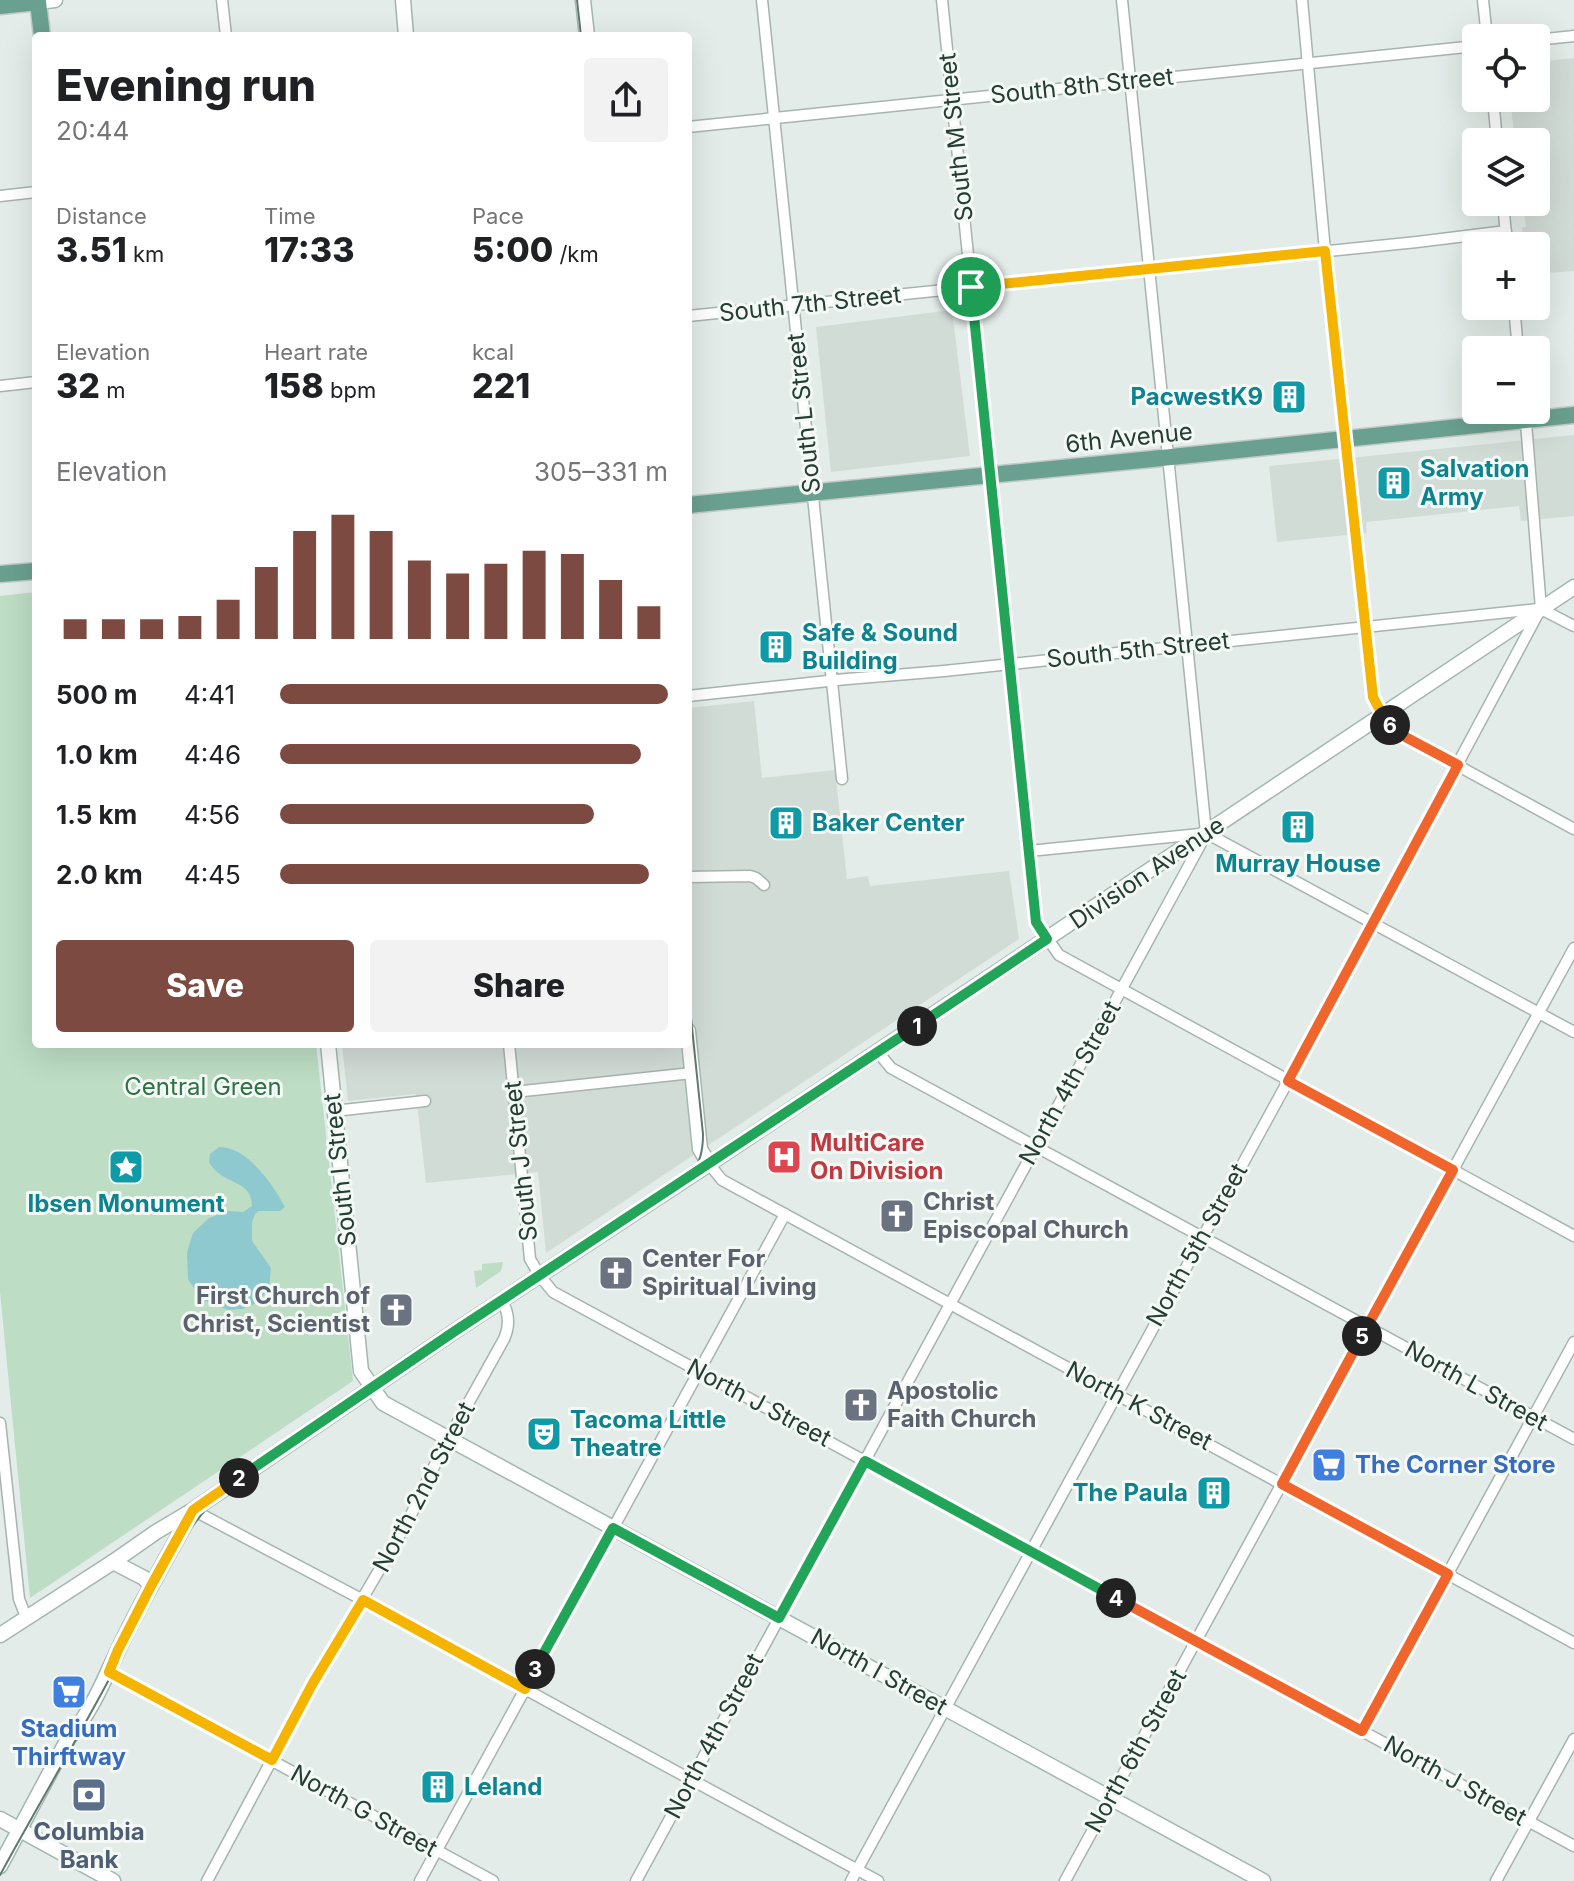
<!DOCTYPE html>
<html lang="en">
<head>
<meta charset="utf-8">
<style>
  :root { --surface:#fff; --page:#f2f2f2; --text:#202124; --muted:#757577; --accent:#7c4a40 }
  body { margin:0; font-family:Inter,sans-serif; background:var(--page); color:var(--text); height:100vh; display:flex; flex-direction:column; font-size:30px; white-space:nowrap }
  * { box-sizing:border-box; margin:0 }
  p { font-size:26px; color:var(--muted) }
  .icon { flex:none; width:44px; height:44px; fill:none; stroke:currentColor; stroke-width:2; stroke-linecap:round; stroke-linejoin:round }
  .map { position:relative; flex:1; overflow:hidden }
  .details { position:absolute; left:32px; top:32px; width:660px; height:1016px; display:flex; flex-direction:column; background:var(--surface); border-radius:8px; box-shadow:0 8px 32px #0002 }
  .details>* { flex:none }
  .buttons { position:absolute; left:1462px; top:24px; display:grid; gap:16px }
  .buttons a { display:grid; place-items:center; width:88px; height:88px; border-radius:8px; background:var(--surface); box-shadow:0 8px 32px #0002; font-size:40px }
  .pin { position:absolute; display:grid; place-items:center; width:68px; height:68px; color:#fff; margin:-34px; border:4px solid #fff; border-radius:50%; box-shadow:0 2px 8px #0007 }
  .km { position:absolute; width:40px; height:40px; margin:-20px; border-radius:50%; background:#222; color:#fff; font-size:22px; line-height:40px; text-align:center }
  .round { display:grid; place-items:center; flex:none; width:84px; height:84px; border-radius:8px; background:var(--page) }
  .head { display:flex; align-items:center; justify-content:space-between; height:136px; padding:0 24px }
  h1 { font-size:44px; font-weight:800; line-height:60px }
  .stats { display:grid; grid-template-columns:repeat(3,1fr); gap:12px; height:136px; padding:8px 24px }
  .stats div { display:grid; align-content:center }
  .stats b { font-size:34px; font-weight:800 }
  .stats small { font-size:22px; font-weight:400 }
  .stats p { font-size:22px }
  .chart { height:224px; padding:16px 24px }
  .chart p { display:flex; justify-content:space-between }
  .chart svg { width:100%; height:144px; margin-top:8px; stroke:var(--accent); stroke-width:6 }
  .cta { display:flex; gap:16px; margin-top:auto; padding:16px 24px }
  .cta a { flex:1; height:92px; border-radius:8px; background:var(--accent); color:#fff; font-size:32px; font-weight:800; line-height:92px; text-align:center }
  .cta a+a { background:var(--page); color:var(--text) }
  ul { padding:0 24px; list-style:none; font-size:26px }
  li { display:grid; grid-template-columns:128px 96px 1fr; align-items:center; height:60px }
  li i { height:20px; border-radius:10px; background:var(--accent) }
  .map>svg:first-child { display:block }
  .built { fill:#d2dcd7 }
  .green { fill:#bdddc4 }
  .water { fill:#8ec9cf }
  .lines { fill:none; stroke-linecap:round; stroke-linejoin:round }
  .street-casing { stroke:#a6b4af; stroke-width:13 }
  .secondary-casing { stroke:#a2b8af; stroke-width:17 }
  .primary-casing { stroke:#c2c9c6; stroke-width:19 }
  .street { stroke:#fff; stroke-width:10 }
  .secondary { stroke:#fff; stroke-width:14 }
  .primary { stroke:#6aa08f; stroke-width:16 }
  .tram { stroke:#5e7970; stroke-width:2 }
  .split-1-casing { stroke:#fff; stroke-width:16 }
  .split-2-casing { stroke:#fff; stroke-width:16 }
  .split-3-casing { stroke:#fff; stroke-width:16 }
  .split-4-casing { stroke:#fff; stroke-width:16 }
  .split-5-casing { stroke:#fff; stroke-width:16 }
  .split-6-casing { stroke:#fff; stroke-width:16 }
  .split-7-casing { stroke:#fff; stroke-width:16 }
  .split-1 { stroke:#22a559; stroke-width:10 }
  .split-2 { stroke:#22a559; stroke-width:10 }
  .split-3 { stroke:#f5b400; stroke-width:10 }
  .split-4 { stroke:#22a559; stroke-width:10 }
  .split-5 { stroke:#f0652b; stroke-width:10 }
  .split-6 { stroke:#f0652b; stroke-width:10 }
  .split-7 { stroke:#f5b400; stroke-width:10 }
  .labels { text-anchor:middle; stroke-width:6; stroke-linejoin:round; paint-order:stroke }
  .street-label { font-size:24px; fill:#243d35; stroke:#f4f9f6 }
  .culture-label { font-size:24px; font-weight:bold; fill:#0d838f; stroke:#f4f9f6; text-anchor:start }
  .park-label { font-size:24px; fill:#2f7245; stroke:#f4f9f6 }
  .health-label { font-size:24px; font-weight:bold; fill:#be3a42; stroke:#f4f9f6; text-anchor:start }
  .worship-label { font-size:24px; font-weight:bold; fill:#5b616d; stroke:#f4f9f6; text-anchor:start }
  .shop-label { font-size:24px; font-weight:bold; fill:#366cbe; stroke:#f4f9f6; text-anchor:start }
  .service-label { font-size:24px; font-weight:bold; fill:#4e5e75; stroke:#f4f9f6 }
</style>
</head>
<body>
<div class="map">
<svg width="1574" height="1881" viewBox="0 0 1574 1881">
  <rect width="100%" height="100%" fill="#e3ece8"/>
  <g class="built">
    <path d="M1574,58V271L1536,274V246H1523L1522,228L1526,227L1523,202H1536V142H1515L1510,98H1536V62Z"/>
    <path d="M952,310L970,456L831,472L816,327Z"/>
    <path d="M1574,435V516L1521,521L1519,506L1366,522L1367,533L1277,542L1269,466Z"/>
    <path d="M754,701L762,778L835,770L847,879L868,876L870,886L1009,871L1019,939L546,1253L538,1172L426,1183L416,1094L348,1101L342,1044H688V708Z"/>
  </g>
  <g class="green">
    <path d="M36,592V1044H316L353,1381L30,1598L0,1292V596Z"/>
    <path d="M503,1262L501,1271L476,1288L474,1271L482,1270V1264Z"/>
  </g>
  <path class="water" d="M219,1147C247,1146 273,1185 285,1207L280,1211H259L255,1214L252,1222V1241L271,1268L269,1288L259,1302L242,1309L228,1310L201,1299L188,1279L187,1252L193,1233L209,1218L229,1211L243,1212L252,1206C252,1183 231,1184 217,1172C214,1169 211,1166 209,1162L210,1154Z"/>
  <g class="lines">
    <defs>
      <g id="street">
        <path d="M222,0L226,36"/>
        <path d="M762,0L842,779"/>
        <path d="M942,0L1036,922L1059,955L1574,1236"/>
        <path d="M1122,0L1206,833"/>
        <path d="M1302,0L1325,251L1373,697L1383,716L1396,732L1574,829"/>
        <path d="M1483,0L1487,38"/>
        <path d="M1536,40L1574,36"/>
        <path d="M1493,98L1497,142"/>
        <path d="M688,127L1476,46"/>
        <path d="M0,196L36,192"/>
        <path d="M1503,202L1507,246"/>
        <path d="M1514,306L1518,350"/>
        <path d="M688,316L1417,242L1506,231"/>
        <path d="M0,386L36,382"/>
        <path d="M1525,410L1541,609"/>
        <path d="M1541,609L1574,626"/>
        <path d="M688,696L847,679L944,671L1538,609"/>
        <path d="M1206,833L1574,1032"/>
        <path d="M1029,851L1200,834"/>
        <path d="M688,877L750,876L756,878L764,885"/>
        <path d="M509,1044L530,1259L540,1276L553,1292L1574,1846"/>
        <path d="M877,1051L891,1068L1574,1439"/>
        <path d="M514,1092L692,1073"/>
        <path d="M334,1111L425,1101"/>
        <path d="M709,1164L722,1180L1574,1643"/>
        <path d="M0,1423L19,1599L26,1617"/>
        <path d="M193,1510L363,1600L596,1728L878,1881"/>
        <path d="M109,1672L493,1881"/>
        <path d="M1362,1731L1574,1342"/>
        <path d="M207,1881L313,1683L409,1519L440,1454L504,1339C510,1326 509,1313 502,1301"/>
        <path d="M420,1881L785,1214"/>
        <path d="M636,1881L1205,836"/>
        <path d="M851,1881L1288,1081L1540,610"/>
        <path d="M1065,1881L1574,948"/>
        <path d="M1496,1881L1574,1739"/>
      </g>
      <g id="secondary">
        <path d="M38,0V2L55,0"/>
        <path d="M403,0L406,36"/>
        <path d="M583,0L587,36"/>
        <path d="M688,1031L700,1149L709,1164"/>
        <path d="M328,1044L361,1371L383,1403L1263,1881"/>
        <path d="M113,1562L144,1578L151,1586"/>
        <path d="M0,1635L113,1562L156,1532L193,1510L455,1331L709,1164L1574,587"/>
        <path d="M0,1819L113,1881"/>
        <path d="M0,1866L68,1739C91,1713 104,1680 119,1648C141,1602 167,1557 192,1512"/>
      </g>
      <g id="primary">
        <path d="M0,6L38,2L42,36"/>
        <path d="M688,505L1152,459L1574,415"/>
        <path d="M0,574L36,571"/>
      </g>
    </defs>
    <use href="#street" class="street-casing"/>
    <use href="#secondary" class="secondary-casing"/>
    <use href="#primary" class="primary-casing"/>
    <use href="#street" class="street"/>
    <use href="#secondary" class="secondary"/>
    <use href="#primary" class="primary"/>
    <g class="tram">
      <path d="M577,0L581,36"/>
      <path d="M0,1875C37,1807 77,1740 113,1672C142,1619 169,1547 211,1504C232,1482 260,1468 286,1452L598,1243L642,1210L689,1178C700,1163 703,1152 703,1134L688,989"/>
    </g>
  </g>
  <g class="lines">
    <defs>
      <path id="split-1" d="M917,1026L1047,939L1036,922L971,287"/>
      <path id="split-2" d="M239,1478L455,1331L917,1026"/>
      <path id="split-3" d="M239,1478L193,1510L151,1586L118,1650L109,1672L272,1760L313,1683L363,1600L525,1689L535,1669"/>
      <path id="split-4" d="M535,1669L613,1528L779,1618L865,1461L1116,1598"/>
      <path id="split-5" d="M1116,1598L1362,1731L1448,1574L1282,1484L1362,1336"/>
      <path id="split-6" d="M1362,1336L1453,1170L1288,1081L1458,765L1396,732L1390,725"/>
      <path id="split-7" d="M971,287L1325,251L1373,697L1383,716L1390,725"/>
    </defs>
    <use href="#split-1" class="split-1-casing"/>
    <use href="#split-2" class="split-2-casing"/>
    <use href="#split-3" class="split-3-casing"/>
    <use href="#split-4" class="split-4-casing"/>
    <use href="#split-5" class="split-5-casing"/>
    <use href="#split-6" class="split-6-casing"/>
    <use href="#split-7" class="split-7-casing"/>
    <use href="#split-1" class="split-1"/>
    <use href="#split-2" class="split-2"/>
    <use href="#split-3" class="split-3"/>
    <use href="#split-4" class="split-4"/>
    <use href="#split-5" class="split-5"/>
    <use href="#split-6" class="split-6"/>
    <use href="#split-7" class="split-7"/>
  </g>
  <defs>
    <symbol id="building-square" viewBox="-11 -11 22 22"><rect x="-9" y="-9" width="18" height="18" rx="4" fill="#0f9aa8" stroke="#f4f9f6"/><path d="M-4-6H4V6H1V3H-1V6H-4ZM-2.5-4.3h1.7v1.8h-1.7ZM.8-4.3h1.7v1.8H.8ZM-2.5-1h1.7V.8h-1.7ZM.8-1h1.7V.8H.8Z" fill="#fff"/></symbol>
    <symbol id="hospital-square" viewBox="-11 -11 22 22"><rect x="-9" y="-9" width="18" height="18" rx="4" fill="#e0444e" stroke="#f4f9f6"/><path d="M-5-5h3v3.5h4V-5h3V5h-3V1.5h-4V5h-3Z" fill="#fff"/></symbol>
    <symbol id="sight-square" viewBox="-11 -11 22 22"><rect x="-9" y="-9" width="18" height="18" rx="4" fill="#0f9aa8" stroke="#f4f9f6"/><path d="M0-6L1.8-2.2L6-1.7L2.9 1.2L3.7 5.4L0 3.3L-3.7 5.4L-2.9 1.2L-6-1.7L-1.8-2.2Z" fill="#fff"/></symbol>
    <symbol id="church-square" viewBox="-11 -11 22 22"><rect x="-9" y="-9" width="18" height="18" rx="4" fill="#6b7280" stroke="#f4f9f6"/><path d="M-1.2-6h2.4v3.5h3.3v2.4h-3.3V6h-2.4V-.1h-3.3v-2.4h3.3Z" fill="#fff"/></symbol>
    <symbol id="theatre-square" viewBox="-11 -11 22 22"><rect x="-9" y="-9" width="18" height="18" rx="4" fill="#0f9aa8" stroke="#f4f9f6"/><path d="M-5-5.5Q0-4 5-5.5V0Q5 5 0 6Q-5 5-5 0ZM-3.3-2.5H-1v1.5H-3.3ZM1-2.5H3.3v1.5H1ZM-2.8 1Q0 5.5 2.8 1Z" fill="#fff"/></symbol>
    <symbol id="supermarket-square" viewBox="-11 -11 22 22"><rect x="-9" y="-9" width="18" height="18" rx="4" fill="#3f7fe0" stroke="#f4f9f6"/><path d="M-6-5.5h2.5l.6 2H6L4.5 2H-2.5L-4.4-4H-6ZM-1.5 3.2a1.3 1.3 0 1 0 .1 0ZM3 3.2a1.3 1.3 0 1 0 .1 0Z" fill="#fff"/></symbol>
    <symbol id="bank-square" viewBox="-11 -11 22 22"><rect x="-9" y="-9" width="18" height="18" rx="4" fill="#5c6f8a" stroke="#f4f9f6"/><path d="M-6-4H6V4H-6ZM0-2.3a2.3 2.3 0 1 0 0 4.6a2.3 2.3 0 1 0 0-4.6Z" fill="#fff"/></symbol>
  </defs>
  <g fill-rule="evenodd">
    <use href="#building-square" x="1269" y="377" width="40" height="40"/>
    <use href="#building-square" x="1374" y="463" width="40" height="40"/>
    <use href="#building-square" x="756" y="627" width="40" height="40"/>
    <use href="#building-square" x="766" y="803" width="40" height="40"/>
    <use href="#building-square" x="1278" y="807" width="40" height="40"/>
    <use href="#hospital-square" x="764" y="1137" width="40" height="40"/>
    <use href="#sight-square" x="106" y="1147" width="40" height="40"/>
    <use href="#church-square" x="877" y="1196" width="40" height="40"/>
    <use href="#church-square" x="596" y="1253" width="40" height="40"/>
    <use href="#church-square" x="376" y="1290" width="40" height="40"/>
    <use href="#church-square" x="841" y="1385" width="40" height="40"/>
    <use href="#theatre-square" x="524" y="1414" width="40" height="40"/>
    <use href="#supermarket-square" x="1309" y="1445" width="40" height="40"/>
    <use href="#building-square" x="1194" y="1473" width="40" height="40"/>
    <use href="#supermarket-square" x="49" y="1672" width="40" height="40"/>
    <use href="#building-square" x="418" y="1767" width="40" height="40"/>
    <use href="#bank-square" x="69" y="1775" width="40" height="40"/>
  </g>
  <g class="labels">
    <g class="street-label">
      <text transform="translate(1082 86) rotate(-6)" y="8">South 8th Street</text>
      <text transform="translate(956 137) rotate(-96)" y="8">South M Street</text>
      <text transform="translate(810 304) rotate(-6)" y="8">South 7th Street</text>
      <text transform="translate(804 413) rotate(-96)" y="8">South L Street</text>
      <text transform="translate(1129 438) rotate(-6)" y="8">6th Avenue</text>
      <text transform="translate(1138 650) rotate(-6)" y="8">South 5th Street</text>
      <text transform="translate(1147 873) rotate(-34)" y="8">Division Avenue</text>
      <text transform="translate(1070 1083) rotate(-61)" y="8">North 4th Street</text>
      <text transform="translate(521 1161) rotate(-96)" y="8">South J Street</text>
      <text transform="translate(340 1170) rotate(-96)" y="8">South I Street</text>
      <text transform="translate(1197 1245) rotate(-61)" y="8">North 5th Street</text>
      <text transform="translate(1476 1386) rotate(29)" y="8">North L Street</text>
      <text transform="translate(759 1403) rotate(28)" y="8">North J Street</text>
      <text transform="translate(1139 1406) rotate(28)" y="8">North K Street</text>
      <text transform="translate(424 1487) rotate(-62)" y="8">North 2nd Street</text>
      <text transform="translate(879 1672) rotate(29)" y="8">North I Street</text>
      <text transform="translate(714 1736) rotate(-62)" y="8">North 4th Street</text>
      <text transform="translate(1136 1751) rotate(-61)" y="8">North 6th Street</text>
      <text transform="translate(1455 1781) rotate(29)" y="8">North J Street</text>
      <text transform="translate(364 1811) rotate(29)" y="8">North G Street</text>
    </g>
    <g class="culture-label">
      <text x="1263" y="405" text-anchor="end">PacwestK9</text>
      <text x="1420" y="477">Salvation<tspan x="1420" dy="28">Army</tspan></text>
      <text x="802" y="641">Safe &amp; Sound<tspan x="802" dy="28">Building</tspan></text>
      <text x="812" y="831">Baker Center</text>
      <text x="1298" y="872" text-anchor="middle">Murray House</text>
      <text x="126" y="1212" text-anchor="middle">Ibsen Monument</text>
      <text x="570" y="1428">Tacoma Little<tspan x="570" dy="28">Theatre</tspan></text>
      <text x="1188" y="1501" text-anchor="end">The Paula</text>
      <text x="464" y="1795">Leland</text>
    </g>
    <g class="park-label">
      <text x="203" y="1095">Central Green</text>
    </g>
    <g class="health-label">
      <text x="810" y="1151">MultiCare<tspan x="810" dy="28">On Division</tspan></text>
    </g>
    <g class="worship-label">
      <text x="923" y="1210">Christ<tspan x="923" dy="28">Episcopal Church</tspan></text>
      <text x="642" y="1267">Center For<tspan x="642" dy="28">Spiritual Living</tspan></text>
      <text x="370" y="1304" text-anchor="end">First Church of<tspan x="370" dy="28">Christ, Scientist</tspan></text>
      <text x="887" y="1399">Apostolic<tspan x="887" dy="28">Faith Church</tspan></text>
    </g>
    <g class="shop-label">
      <text x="1355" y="1473">The Corner Store</text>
      <text x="69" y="1737" text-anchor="middle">Stadium<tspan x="69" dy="28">Thirftway</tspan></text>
    </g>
    <g class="service-label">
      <text x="89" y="1840">Columbia<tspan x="89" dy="28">Bank</tspan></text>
    </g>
  </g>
</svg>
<div class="buttons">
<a><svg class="icon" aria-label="locate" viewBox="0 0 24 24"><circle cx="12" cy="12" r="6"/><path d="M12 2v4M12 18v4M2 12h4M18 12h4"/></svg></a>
<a><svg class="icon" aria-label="layers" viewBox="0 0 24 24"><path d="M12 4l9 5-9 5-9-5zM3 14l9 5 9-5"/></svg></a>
<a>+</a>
<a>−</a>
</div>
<div class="pin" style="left:971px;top:287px;background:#1e9e55"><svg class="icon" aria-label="arrive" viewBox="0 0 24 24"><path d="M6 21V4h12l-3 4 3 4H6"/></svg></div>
<b class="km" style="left:917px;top:1026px">1</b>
<b class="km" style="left:239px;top:1478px">2</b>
<b class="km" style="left:535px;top:1669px">3</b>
<b class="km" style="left:1116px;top:1598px">4</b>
<b class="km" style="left:1362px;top:1336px">5</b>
<b class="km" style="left:1390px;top:725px">6</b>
<section class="details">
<div class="head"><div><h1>Evening run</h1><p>20:44</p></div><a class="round"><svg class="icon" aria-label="share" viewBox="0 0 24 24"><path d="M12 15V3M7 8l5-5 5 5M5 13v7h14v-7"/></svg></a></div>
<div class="stats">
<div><p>Distance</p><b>3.51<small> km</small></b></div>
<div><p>Time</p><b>17:33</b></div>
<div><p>Pace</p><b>5:00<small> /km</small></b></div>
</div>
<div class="stats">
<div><p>Elevation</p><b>32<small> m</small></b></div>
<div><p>Heart rate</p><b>158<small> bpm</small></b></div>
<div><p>kcal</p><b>221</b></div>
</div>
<div class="chart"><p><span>Elevation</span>305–331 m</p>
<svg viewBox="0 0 160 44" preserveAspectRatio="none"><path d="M5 44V38M15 44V38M25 44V38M35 44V37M45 44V32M55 44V22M65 44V11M75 44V6M85 44V11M95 44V20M105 44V24M115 44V21M125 44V17M135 44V18M145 44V26M155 44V34"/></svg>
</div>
<ul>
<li><b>500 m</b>4:41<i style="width:100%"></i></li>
<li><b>1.0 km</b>4:46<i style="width:93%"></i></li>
<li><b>1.5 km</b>4:56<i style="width:81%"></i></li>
<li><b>2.0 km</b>4:45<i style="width:95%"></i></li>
</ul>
<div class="cta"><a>Save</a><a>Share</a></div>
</section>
</div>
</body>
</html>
